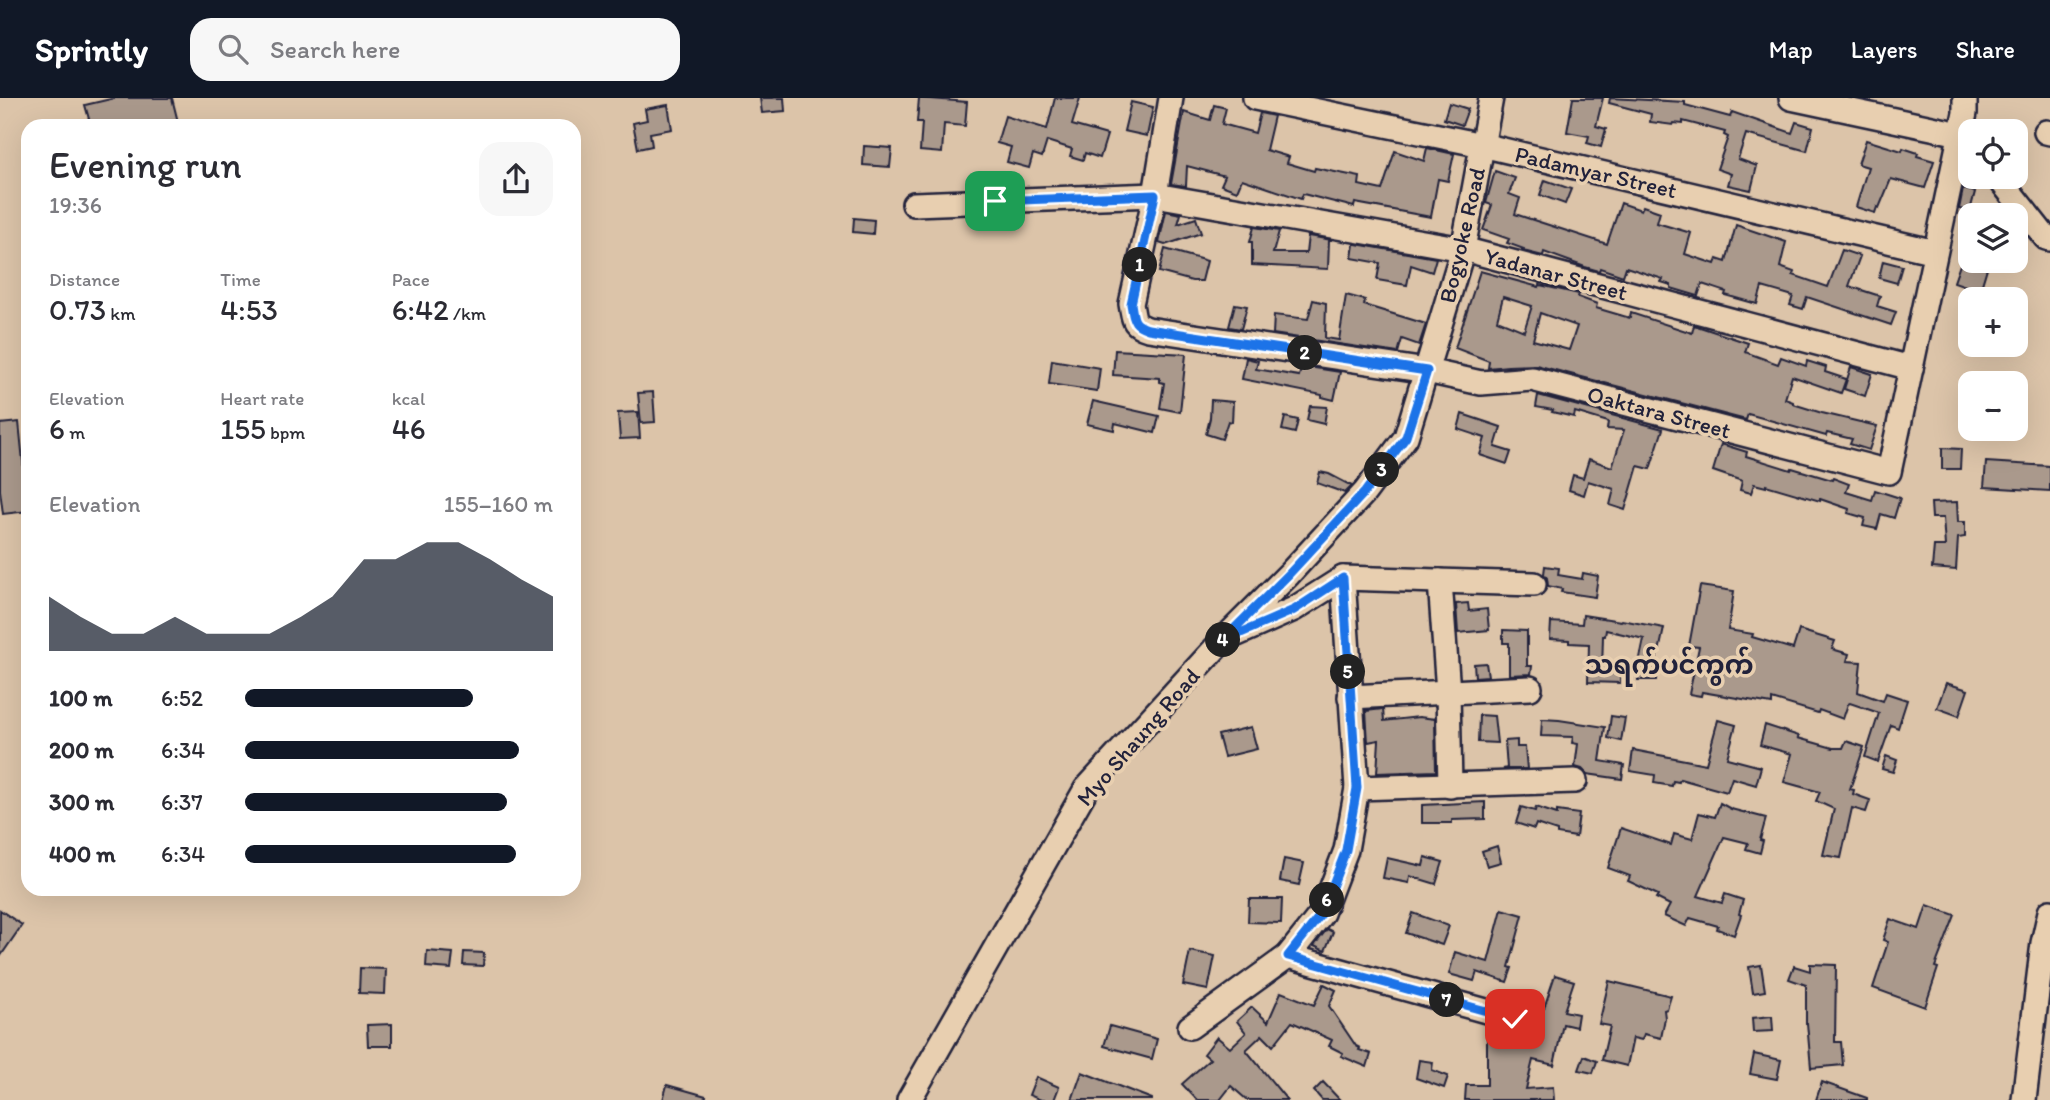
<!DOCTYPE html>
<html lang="en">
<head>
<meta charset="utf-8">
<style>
  :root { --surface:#fff; --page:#f7f7f7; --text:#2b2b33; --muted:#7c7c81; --accent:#111827 }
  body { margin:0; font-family:Itim,"Noto Sans Myanmar",sans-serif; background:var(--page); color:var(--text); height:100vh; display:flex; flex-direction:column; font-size:26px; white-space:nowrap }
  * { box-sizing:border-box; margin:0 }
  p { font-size:23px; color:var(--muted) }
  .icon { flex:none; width:38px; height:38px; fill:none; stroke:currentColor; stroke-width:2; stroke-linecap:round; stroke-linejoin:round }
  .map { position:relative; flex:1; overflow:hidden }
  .sheet { position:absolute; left:21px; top:21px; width:560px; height:777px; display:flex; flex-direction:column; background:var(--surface); border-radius:21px; box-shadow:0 7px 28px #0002 }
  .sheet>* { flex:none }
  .controls { position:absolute; left:1958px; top:21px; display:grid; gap:14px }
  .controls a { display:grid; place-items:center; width:70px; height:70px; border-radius:14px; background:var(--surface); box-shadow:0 7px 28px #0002; font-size:35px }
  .pin { position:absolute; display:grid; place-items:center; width:60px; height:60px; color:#fff; margin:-30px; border-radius:14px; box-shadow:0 4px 10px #0006 }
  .km { position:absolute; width:35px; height:35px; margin:-18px; border-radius:50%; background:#222; color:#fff; font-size:19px; line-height:35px; text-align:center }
  .round { display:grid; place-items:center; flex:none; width:74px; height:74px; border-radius:21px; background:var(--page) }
  .summary { display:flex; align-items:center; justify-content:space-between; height:119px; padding:0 28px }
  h1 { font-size:38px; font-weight:600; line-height:52px }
  .metrics { display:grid; grid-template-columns:repeat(3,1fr); gap:10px; height:119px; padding:7px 28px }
  .metrics div { display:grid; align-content:center }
  .metrics b { font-size:30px; font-weight:600 }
  .metrics small { font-size:19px; font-weight:400 }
  .metrics p { font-size:19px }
  .chart { height:196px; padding:14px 28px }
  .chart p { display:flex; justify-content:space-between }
  .chart svg { width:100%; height:126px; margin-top:7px; fill:var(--accent); opacity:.7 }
  ul { padding:0 28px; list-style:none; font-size:23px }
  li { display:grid; grid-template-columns:112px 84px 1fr; align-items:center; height:52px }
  li i { height:18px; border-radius:9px; background:var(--accent) }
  header { display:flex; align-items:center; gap:42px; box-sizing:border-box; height:98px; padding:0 35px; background:var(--accent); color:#fff }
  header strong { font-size:33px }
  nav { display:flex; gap:38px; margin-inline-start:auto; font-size:24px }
  .search { width:490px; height:63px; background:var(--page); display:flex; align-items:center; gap:18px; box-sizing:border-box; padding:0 24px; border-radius:21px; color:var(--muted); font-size:26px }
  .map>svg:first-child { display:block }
  .building { fill:#aa998c; stroke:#22223b; stroke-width:2; fill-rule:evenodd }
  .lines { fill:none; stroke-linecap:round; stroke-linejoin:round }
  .minor-casing { stroke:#22223b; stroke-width:28 }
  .minor { stroke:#e8cfb0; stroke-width:23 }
  .route-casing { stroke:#fff; stroke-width:14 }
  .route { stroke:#1a73e8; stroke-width:9 }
  .labels { text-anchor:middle; stroke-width:7; stroke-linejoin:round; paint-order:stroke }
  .street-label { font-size:23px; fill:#22223b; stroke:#e8cfb0 }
  .quarter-label { font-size:26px; font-weight:bold; fill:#22223b; stroke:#e8cfb0 }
</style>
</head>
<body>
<header>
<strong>Sprintly</strong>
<div class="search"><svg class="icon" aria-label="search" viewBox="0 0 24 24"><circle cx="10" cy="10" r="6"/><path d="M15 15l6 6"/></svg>Search here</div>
<nav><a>Map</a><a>Layers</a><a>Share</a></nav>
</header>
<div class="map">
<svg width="2050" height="1002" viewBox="0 0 2050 1002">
  <rect width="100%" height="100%" fill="#dcc4a9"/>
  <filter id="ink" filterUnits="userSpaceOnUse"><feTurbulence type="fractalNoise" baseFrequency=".0143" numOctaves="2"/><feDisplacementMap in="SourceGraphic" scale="14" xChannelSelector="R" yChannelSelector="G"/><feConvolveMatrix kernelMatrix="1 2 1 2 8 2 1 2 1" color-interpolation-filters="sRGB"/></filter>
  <g filter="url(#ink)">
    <g class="building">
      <path d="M115,0H172L179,28H91L85,7Z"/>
      <path d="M760,0H784L785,13L762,15Z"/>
      <path d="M919,0L967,4L965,28L944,26L942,55L920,53L922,24H917Z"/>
      <path d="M1055,0H1080L1072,27L1107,37L1100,60L1085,55L1083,62L1070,58L1072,51L1047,43L1042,59L1033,56L1029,70L1007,64L1011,49L997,45L1005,18L1047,31Z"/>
      <path d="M1573,0H1603L1596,28L1606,31L1601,49L1587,45L1589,38L1567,34Z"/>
      <path d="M1610,0L1685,4V7L1730,19L1732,14L1792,35L1796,24L1813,29L1807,53L1746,36L1738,61L1757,68L1751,92L1728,87L1731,76L1717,71L1728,39L1724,37L1725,34L1683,23V26L1674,25L1673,27L1650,24L1651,16L1609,5Z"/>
      <path d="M1131,4L1153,9L1147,38L1124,33Z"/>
      <path d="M1449,5L1468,11L1462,27L1444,21Z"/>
      <path d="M668,7L672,31L650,35L652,48L638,51L633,25L647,22L645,11Z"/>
      <path d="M1214,7L1226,10L1222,26L1255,35L1260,15L1274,18L1266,52L1289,59L1287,65L1314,73L1315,70L1360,79L1359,87L1382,92L1395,53L1424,63L1427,50L1454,56L1448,83L1438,81L1431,119L1355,105L1354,109L1303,96L1301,101L1242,81L1237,93L1221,87L1225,78L1187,68L1186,88L1171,86L1184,14L1210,22Z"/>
      <path d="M1866,42L1902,53L1903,50L1918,55L1917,58L1934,63L1925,90L1891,81L1879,110L1877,109L1875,115L1856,109L1868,69L1858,66Z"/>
      <path d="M864,48L892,50L890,69L863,67Z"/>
      <path d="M1495,73L1515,80L1509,96L1520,100L1515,116L1607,146L1621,105L1641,112L1643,108L1660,114L1657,125L1691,135L1685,156L1715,166L1717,161L1726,164L1736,127L1786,144L1780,169L1794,174L1793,177L1828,189L1842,152L1860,158L1849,188L1880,198L1877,208L1896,214L1891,227L1807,199L1803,211L1790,207L1793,198L1762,189L1757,206L1725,197L1726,194L1702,186L1698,198L1671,190V187L1661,184L1663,181L1626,169L1623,178L1600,170L1599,173L1585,169L1544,154L1543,158L1523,153L1524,151L1507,145L1509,141L1483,132L1492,107L1486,105Z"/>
      <path d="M1545,82L1571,91L1565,106L1540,97Z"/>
      <path d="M1963,91L1975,94L1970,113L1959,111Z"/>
      <path d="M1166,113L1181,116L1178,126L1196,120L1201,135L1165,147L1159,145Z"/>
      <path d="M854,120L874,122L873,136L853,134Z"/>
      <path d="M1254,129L1279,133L1273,155H1306L1308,138L1332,142H1329L1328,171L1252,167V144H1250Z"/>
      <path d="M1354,146H1356L1436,160L1432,174L1411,167L1407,187L1377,182L1380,165L1352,160Z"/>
      <path d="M1165,151L1207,163L1202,183H1192L1159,174Z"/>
      <path d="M1962,161L1987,170L1980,193L1954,184Z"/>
      <path d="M1883,163L1902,168L1897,185L1879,180Z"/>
      <path d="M1480,173L1539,189L1540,187L1579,196L1578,199L1597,206L1596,210L1630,220L1631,215L1692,235L1694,227L1748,245L1745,254L1778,266L1781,259L1806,268L1807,263L1826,269L1825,274L1846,281L1841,295L1792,278L1785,301L1793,304V306L1822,315L1877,328L1869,352L1850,346L1852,341L1827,335L1826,338L1748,316L1746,322L1536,267L1508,268L1488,270L1489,263L1455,250ZM1503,199L1532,208L1524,233L1497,222ZM1540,215L1577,228L1569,252L1533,242Z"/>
      <path d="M1346,197L1365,202L1364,207L1426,226L1419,247L1402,241L1398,255L1273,236L1274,217L1308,221L1313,202L1326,205L1325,240L1339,242Z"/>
      <path d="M1235,206L1247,208L1241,231L1229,229Z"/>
      <path d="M1115,252L1186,256L1180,314L1160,310L1164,285L1160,284V280L1113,277Z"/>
      <path d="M1246,260L1258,263L1256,271L1299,278L1302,268L1340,274L1334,302L1322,299V297L1242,281Z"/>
      <path d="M1052,262L1100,270L1097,293L1049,286Z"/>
      <path d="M1851,269L1872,276L1865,298L1844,291Z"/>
      <path d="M653,294L655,324L641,325L638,295Z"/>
      <path d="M1538,297L1663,331L1650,371L1638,368L1625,412L1610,407L1614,391L1588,383L1584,397L1569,392L1573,377L1583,380L1589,361L1612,369L1624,332L1607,331L1608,324L1575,314L1574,319L1552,314L1553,312L1536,309Z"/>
      <path d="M1211,302L1233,304L1232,324L1228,323L1222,341L1206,336L1210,320Z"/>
      <path d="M1093,303L1159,318L1155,335L1115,325L1114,332L1087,326Z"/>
      <path d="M1310,308L1327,309L1324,326L1307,322Z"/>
      <path d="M638,314L640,340L620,341L618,315Z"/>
      <path d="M1462,316L1501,329L1495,349L1511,354L1507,366L1480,357L1485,340L1458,331Z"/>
      <path d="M1285,319L1298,322L1295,335L1282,332Z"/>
      <path d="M19,324L28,413L3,416L0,392V326Z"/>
      <path d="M1721,346L1747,354L1746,358L1791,372L1792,370L1832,382L1833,380L1849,386L1846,394L1872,402L1875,392L1900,400L1894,420L1881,416L1877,431L1863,428L1865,420L1848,415L1849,411L1820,401V403L1766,387V389L1754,386L1751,395L1740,392L1742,383L1713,373Z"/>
      <path d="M1942,350L1961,351L1960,371H1942Z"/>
      <path d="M1986,364L2050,368V393L1984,389Z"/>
      <path d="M1320,374L1329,376L1352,388L1345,395L1317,385Z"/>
      <path d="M1957,404L1958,424H1965V439L1958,440L1956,472L1932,470L1934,448H1945L1943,420H1932L1931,405Z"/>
      <path d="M1545,468L1559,470L1558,477L1582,481L1583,475L1598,478L1595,499L1561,494L1562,491L1548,488L1547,480L1544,476Z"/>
      <path d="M1700,488L1734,493L1728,532L1753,536L1752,539L1793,551L1799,532L1835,543L1832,551L1849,556L1847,563L1861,564L1858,594L1883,603L1886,595L1907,602L1898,630L1891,627L1878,664L1865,659L1879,615L1850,605L1848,606L1843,621L1819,612L1818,615L1772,601V606L1702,594L1701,598L1689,596L1699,549L1689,548Z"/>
      <path d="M1468,505L1469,513L1487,511L1489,532L1458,535L1456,506Z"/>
      <path d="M1583,517L1621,523L1622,522L1664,530L1659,554L1657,553L1656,582H1638L1639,565L1644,541L1606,532L1605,538H1603L1602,572H1620V585L1588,584L1589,546L1569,545V542L1550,541L1551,524L1582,526Z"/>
      <path d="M1503,532L1527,533V568H1532L1531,576L1509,577V545H1503Z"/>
      <path d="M1486,565L1488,578L1475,579L1474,566Z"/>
      <path d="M1946,585L1968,592L1959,618L1937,610Z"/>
      <path d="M1383,611L1384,623L1419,619L1435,621L1436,673L1377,675L1379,642L1368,644L1366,613Z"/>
      <path d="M1479,617L1494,618L1497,645L1478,644Z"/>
      <path d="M1611,618L1625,620L1621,643L1608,640Z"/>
      <path d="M1542,621L1559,622L1605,629L1600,663L1624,667L1622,681L1587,676L1582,671L1575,669L1578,646L1572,645L1573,639L1541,638Z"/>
      <path d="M1718,622L1736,627L1727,660L1761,669L1756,687L1732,680L1727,694L1680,681L1679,684L1673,683L1672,688L1654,685L1655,677L1630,673L1633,652L1706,666Z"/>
      <path d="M1765,627L1799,638L1798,640L1833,650H1843L1846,643L1864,649L1850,691L1854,692L1853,696L1870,702L1866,714L1852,710L1841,760L1823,757L1834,711L1816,703L1820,694L1784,684L1792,656L1760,647Z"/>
      <path d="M1251,629L1257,651L1224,659L1218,637Z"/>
      <path d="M1517,642V649H1525L1527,671H1503L1507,670L1505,643Z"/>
      <path d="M1886,658L1897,662L1893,674L1882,671Z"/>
      <path d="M1485,704V721L1452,722V725H1422V707Z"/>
      <path d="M1720,705L1731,711L1766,720L1760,742L1763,743L1760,755L1746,751L1748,745L1724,739L1698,798L1722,805L1725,796L1743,802L1739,816L1741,817L1734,837L1717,831L1718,828L1690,820L1686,828L1664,818L1670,807L1656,800L1658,797L1628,783L1630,778L1608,770L1621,730L1671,747L1674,736L1692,741L1699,715L1715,719Z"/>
      <path d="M1521,709L1535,713L1536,709L1557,716V713L1579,716L1576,739L1557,736V733L1536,726L1534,731L1516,725Z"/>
      <path d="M1497,748L1501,764L1487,768L1482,753Z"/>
      <path d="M1425,759L1443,764L1436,786L1410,778L1409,785L1383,780L1387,760L1423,768Z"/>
      <path d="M1284,761L1304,765L1299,787L1280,783Z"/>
      <path d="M1249,801H1282L1281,825L1248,824Z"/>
      <path d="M1927,807L1955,817L1935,869L1938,870L1925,909L1873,890L1888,844L1883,842L1890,821L1919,831Z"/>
      <path d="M1502,811L1523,817L1509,869L1512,870L1507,884L1477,874L1474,883L1449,876L1455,854L1488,864Z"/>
      <path d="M0,812L22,827L0,859Z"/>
      <path d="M1413,815L1449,828L1442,847L1406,835Z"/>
      <path d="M1327,831L1333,834L1325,853L1314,848Z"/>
      <path d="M427,853L453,855L451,871L426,869Z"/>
      <path d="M1190,853L1215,858L1208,892L1183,887Z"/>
      <path d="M464,854L484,855L483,868L463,867Z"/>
      <path d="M1810,866L1836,867L1835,944H1841L1843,967L1811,970L1807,925H1806V887L1789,881L1794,868L1810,873Z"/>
      <path d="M1761,867L1765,893L1753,895L1749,869Z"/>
      <path d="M360,870L386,871L385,896L359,895Z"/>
      <path d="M1555,877L1574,883L1564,913L1578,916L1576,929L1563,926L1554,967L1533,962L1526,991L1553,989L1554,1002H1465L1466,987H1487V928L1512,935H1518L1524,931L1529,924L1528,917L1524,911L1513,906V904L1544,910Z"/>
      <path d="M1609,883L1671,898L1667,911L1664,912L1665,920L1661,940L1644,936L1642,942L1633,940L1627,968L1602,962L1610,928L1599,926Z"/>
      <path d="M1324,886L1336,892L1329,908L1356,948L1360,950L1359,952L1371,956L1367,969L1341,958L1343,955L1329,948L1332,942L1292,924L1273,948L1262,937L1246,952L1287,1002H1247L1231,988L1220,1002H1197L1182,986L1210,961L1204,956L1217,939L1230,950L1246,935L1237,923L1252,909L1268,924L1281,894L1314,907Z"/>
      <path d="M1772,918L1773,933L1753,934L1752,920Z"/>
      <path d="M392,926V948H368L367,927Z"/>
      <path d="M1110,928L1157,941L1152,961L1104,948Z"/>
      <path d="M1754,956L1781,962L1777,981L1750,976Z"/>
      <path d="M1584,958L1597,963L1593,975L1579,972Z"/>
      <path d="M1419,962L1433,964L1432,972L1448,978L1444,990L1416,980Z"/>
      <path d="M1082,974L1152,1001V1002H1072Z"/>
      <path d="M1036,979L1059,989L1054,1002H1041L1029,997Z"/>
      <path d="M1323,984L1340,1002H1322L1314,993Z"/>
      <path d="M1822,984L1867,1000V1002H1816Z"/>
      <path d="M667,987L706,998L705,1002H663Z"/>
    </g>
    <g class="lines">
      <defs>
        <g id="minor">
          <path d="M1171,0L1155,97L1131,206C1134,221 1132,226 1148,231L1427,273L1481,285L1532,281L1889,374L1965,15V0"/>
          <path d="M1255,0L1482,47L1935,154"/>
          <path d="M1791,0L1960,36L1970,47"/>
          <path d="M2046,34L2050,35"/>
          <path d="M1998,79L2046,140L2050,141"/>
          <path d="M914,106L1155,97L1463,151L1911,270"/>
          <path d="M1440,483L1448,594L1450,688"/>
          <path d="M1235,537L1294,511L1343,480L1534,486"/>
          <path d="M1350,599L1530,590"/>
          <path d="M1357,690L1575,683"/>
          <path d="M1288,858L1515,921"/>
          <path d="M1190,929L1288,858L1322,815L1346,752L1357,690L1343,480"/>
          <path d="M909,1002L1086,691L1222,543L1289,476L1365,394L1406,339L1463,151L1491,0"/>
          <path d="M2024,1002L2043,845L2050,814"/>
        </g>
      </defs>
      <use href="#minor" class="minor-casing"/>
      <use href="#minor" class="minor"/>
    </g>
  </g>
  <g class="lines" filter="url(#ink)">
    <defs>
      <path id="route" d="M995,103L1155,97L1131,206C1134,221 1132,226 1148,231L1427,273L1406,339L1365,394L1289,476L1222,543L1294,512L1343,480L1357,690L1346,752L1322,815L1288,858L1515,921"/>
    </defs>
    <use href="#route" class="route-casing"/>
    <use href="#route" class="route"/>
  </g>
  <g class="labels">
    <g class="street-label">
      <text transform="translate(1596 74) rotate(13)" y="8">Padamyar Street</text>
      <text transform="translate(1462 137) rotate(-77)" y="8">Bogyoke Road</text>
      <text transform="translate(1556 176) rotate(15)" y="8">Yadanar Street</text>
      <text transform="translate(1659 314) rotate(15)" y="8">Oaktara Street</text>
      <text transform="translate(1138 639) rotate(-49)" y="8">Myo Shaung Road</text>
    </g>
    <g class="quarter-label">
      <text x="1669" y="576">သရက်ပင်ကွက်</text>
    </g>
  </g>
</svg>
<div class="controls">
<a><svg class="icon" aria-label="locate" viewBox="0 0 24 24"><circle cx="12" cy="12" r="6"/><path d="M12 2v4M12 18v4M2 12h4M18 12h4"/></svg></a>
<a><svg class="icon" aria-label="layers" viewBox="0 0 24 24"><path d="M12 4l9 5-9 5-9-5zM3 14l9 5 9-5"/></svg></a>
<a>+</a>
<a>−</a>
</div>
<div class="pin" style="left:995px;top:103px;background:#1e9e55"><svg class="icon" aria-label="arrive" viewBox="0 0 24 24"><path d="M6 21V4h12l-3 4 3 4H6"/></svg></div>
<div class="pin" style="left:1515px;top:921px;background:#d93025"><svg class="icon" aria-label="check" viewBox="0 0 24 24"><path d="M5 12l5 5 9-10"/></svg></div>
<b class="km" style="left:1140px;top:167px">1</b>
<b class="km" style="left:1305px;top:255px">2</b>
<b class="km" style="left:1382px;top:372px">3</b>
<b class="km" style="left:1223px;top:542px">4</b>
<b class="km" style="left:1348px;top:574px">5</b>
<b class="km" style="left:1327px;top:802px">6</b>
<b class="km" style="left:1447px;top:902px">7</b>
<section class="sheet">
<div class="summary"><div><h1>Evening run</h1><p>19:36</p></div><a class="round"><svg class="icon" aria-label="share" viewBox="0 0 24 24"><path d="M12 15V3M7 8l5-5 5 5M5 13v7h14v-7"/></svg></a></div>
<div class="metrics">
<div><p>Distance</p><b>0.73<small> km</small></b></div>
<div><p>Time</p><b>4:53</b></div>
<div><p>Pace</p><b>6:42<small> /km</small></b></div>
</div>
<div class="metrics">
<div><p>Elevation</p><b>6<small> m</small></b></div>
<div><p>Heart rate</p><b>155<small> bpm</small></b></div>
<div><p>kcal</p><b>46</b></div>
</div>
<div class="chart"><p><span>Elevation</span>155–160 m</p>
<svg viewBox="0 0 160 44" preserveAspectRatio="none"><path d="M0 44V25L10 32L20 38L30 38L40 32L50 38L60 38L70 38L80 32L90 25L100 12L110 12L120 6L130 6L140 12L150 19L160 25V44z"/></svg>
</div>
<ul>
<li><b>100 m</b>6:52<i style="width:74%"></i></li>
<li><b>200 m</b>6:34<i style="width:89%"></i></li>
<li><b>300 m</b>6:37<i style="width:85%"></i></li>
<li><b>400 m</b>6:34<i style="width:88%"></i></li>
</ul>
</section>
</div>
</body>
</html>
